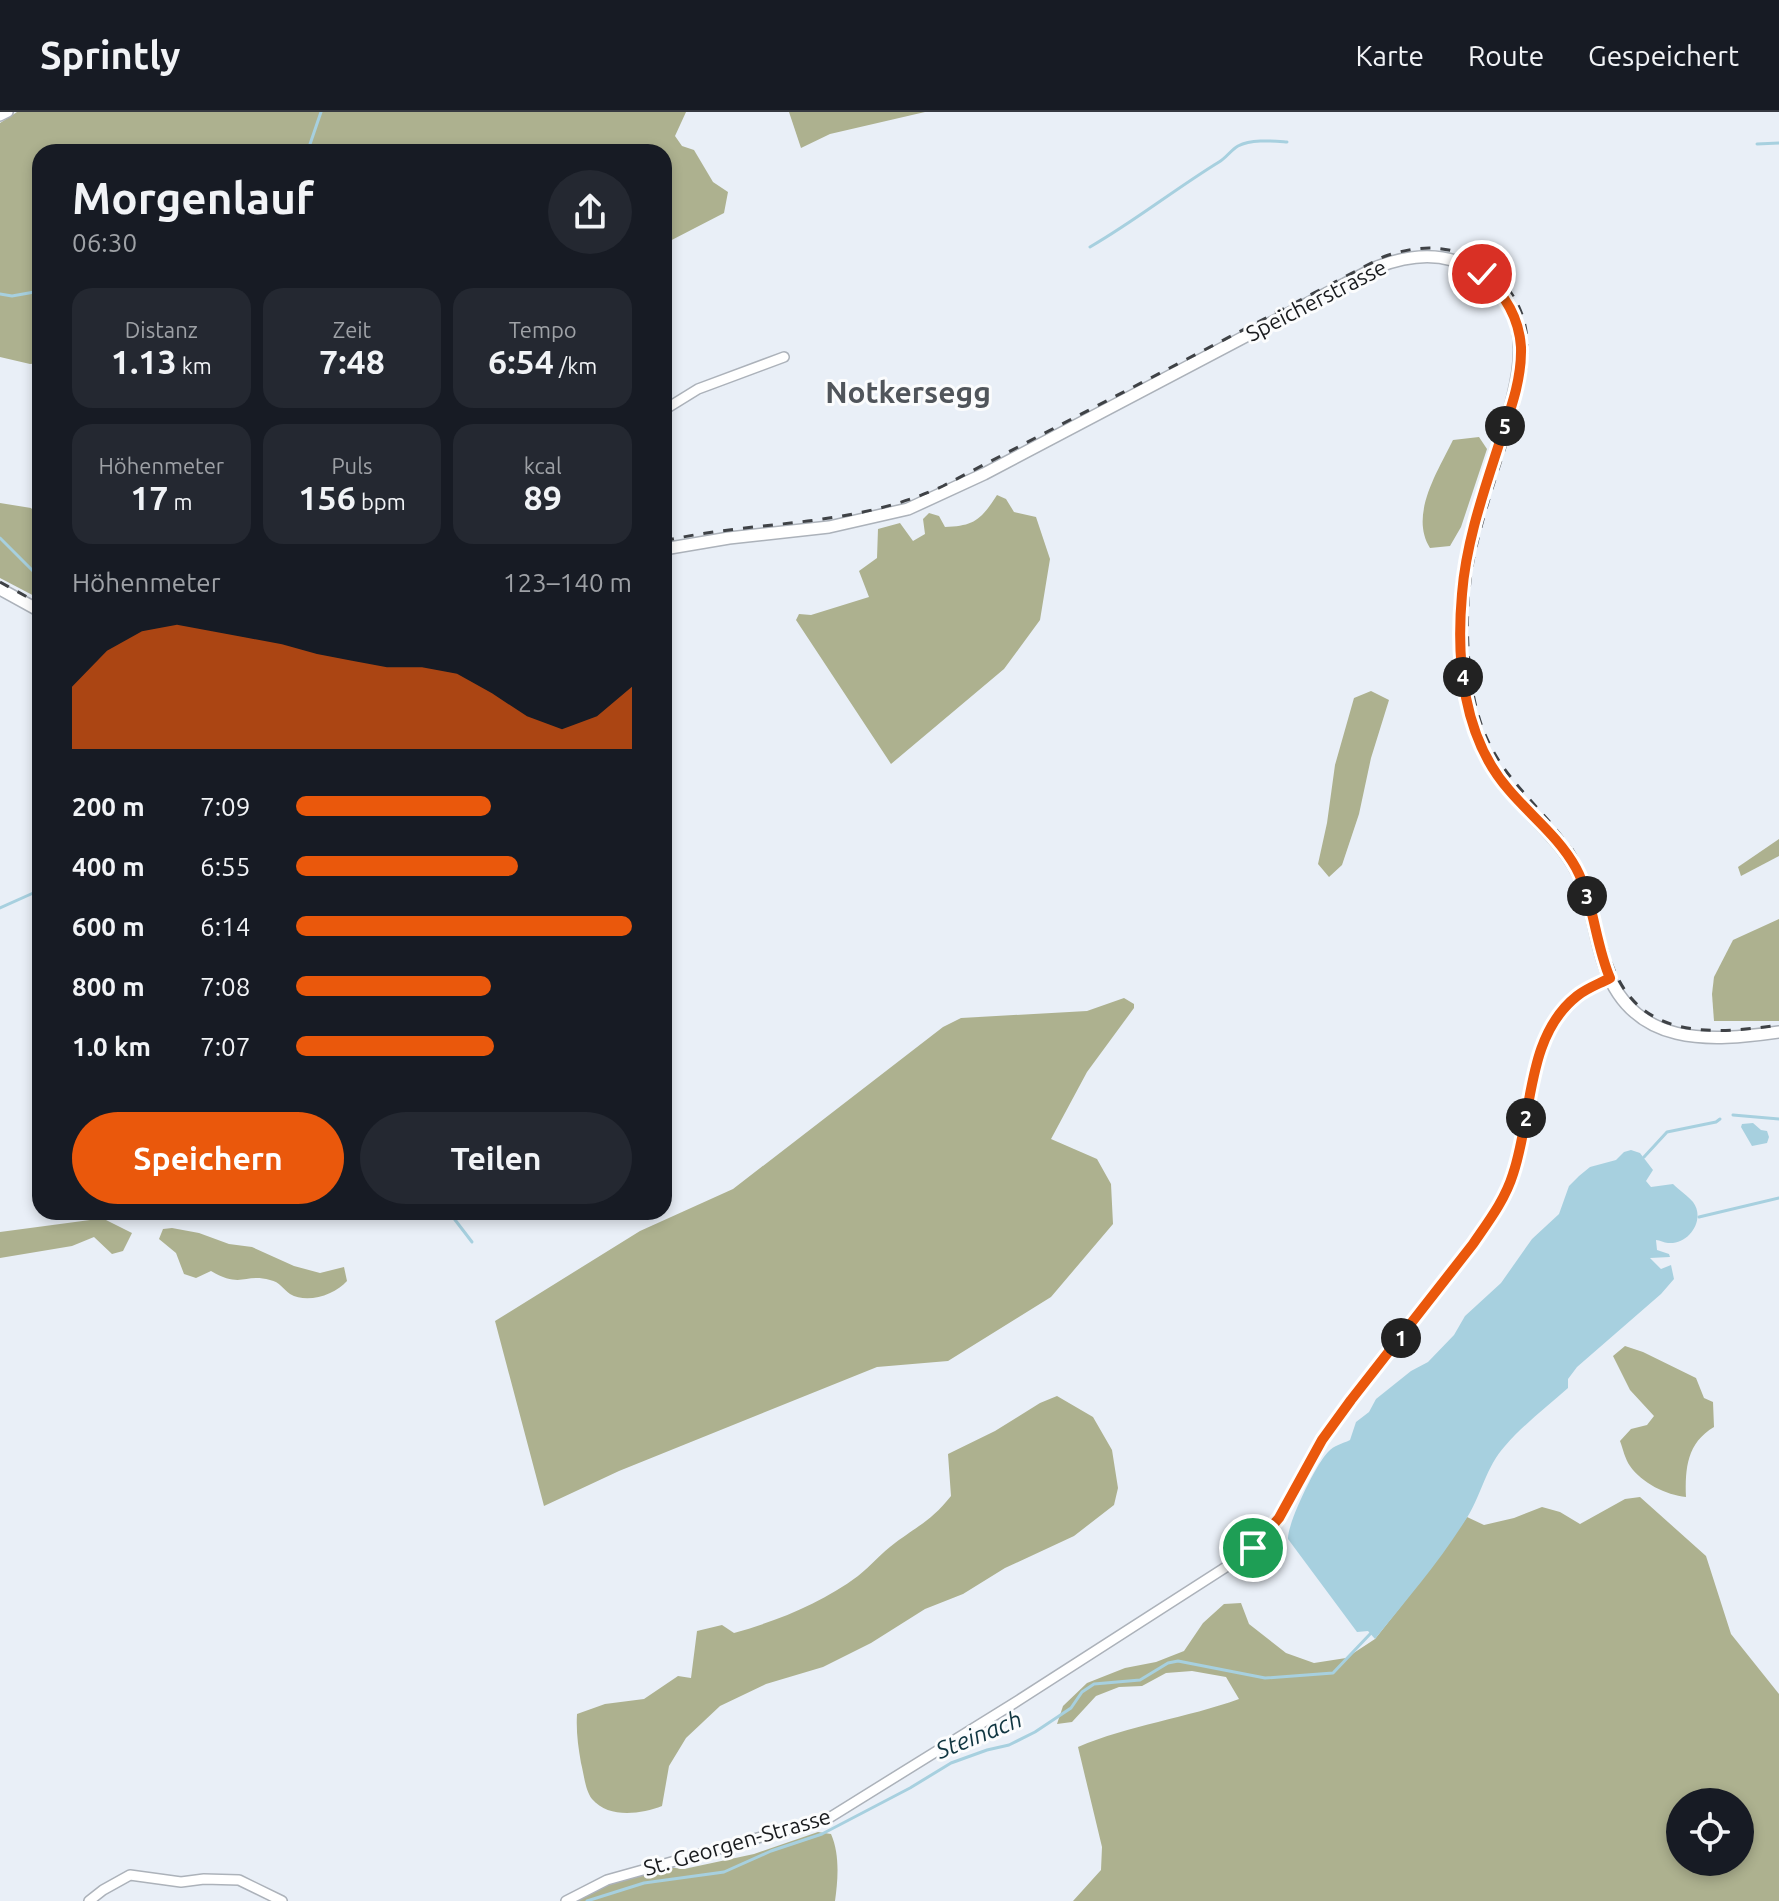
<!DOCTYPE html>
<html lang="de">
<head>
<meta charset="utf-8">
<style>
  :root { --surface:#171b24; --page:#242831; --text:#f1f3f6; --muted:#9ea1a6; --line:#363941; --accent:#ea580c }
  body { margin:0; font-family:Ubuntu,sans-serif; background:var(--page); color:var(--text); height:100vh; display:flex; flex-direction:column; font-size:30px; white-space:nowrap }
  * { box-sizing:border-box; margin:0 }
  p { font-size:26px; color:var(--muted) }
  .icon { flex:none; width:44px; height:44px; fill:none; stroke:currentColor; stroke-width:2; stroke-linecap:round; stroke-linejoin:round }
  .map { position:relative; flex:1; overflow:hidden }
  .panel { position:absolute; left:32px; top:32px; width:640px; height:1076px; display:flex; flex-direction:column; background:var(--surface); border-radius:24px; box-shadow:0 4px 12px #0003 }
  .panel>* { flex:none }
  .fabs { position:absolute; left:1666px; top:1676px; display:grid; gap:16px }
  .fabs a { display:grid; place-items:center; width:88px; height:88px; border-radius:50%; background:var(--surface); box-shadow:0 4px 12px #0003; font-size:40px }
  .pin { position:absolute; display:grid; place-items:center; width:68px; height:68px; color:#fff; margin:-34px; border:4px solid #fff; border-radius:50%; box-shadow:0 2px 8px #0007 }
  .km { position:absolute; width:40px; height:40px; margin:-20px; border-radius:50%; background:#222; color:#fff; font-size:22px; line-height:40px; text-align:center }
  .round { display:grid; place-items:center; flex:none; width:84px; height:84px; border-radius:42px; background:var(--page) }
  .headline { display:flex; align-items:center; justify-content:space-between; height:136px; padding:0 40px }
  h1 { font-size:44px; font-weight:700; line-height:60px }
  .metrics { display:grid; grid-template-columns:repeat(3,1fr); gap:12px; height:136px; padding:8px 40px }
  .metrics div { display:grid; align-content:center; border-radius:20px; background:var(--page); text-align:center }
  .metrics b { font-size:34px; font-weight:700 }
  .metrics small { font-size:22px; font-weight:400 }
  .metrics p { font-size:22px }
  .chart { height:224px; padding:16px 40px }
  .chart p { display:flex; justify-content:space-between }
  .chart svg { width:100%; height:144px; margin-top:8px; fill:var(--accent); opacity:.7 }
  .action { display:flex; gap:16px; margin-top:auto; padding:16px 40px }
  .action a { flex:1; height:92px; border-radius:48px; background:var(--accent); color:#fff; font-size:32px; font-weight:700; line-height:92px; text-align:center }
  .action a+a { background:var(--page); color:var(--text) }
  ul { padding:0 40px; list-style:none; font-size:26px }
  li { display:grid; grid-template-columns:128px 96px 1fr; align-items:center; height:60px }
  li i { height:20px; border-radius:10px; background:var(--accent) }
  header { display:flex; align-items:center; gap:48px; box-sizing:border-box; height:112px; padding:0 40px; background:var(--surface); border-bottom:2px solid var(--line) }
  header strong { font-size:38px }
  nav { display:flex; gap:44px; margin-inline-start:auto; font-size:28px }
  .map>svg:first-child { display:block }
  .forest { fill:#adb18f; fill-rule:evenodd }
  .water { fill:#a7d0df }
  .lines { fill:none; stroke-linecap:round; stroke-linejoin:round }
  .stream { stroke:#a7d0df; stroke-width:3 }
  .minor-casing { stroke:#acb2ba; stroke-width:12 }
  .major-casing { stroke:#acb2ba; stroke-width:14 }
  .minor { stroke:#fff; stroke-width:9 }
  .major { stroke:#fff; stroke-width:11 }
  .rail { stroke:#3f4246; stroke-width:3; stroke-dasharray:10 10; stroke-linecap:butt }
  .route-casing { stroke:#fff; stroke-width:16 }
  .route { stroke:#ea580c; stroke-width:10 }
  .labels { text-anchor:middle; stroke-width:6; stroke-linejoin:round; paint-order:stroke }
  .street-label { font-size:22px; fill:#191b1e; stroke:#fbfcfd }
  .water-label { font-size:24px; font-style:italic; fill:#0f3540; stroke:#fbfcfd }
  .district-label { font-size:30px; font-weight:bold; fill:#50555b; stroke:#fbfcfd }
</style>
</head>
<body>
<header>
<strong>Sprintly</strong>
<nav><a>Karte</a><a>Route</a><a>Gespeichert</a></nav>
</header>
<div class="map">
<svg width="1779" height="1789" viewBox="0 0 1779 1789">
  <rect width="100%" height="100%" fill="#e9eff7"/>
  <g class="forest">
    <path d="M17,0H686L675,24L682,34L694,38L713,70L728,80L724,101L664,132V40H40V251L30,252L0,245V11Z"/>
    <path d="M789,0H925L830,22L801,36Z"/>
    <path d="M1479,325L1487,337L1461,415L1450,434L1430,436C1409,403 1438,359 1453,328Z"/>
    <path d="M997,383L1006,387L1014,400L1036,405L1050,447L1040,508L1004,557L891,652L796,508L799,502L811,503L869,485L859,459L877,446L878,417L900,411L913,429L925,422L923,407L929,401L939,404L945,415C974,414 981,408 997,383Z"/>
    <path d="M0,391L31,396L40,406V487L0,466Z"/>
    <path d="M1371,579L1389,588L1371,646L1359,702L1342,753L1329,765L1318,752L1327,711L1335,653L1354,586Z"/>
    <path d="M1779,727V744L1741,764L1738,755Z"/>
    <path d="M1779,807V909H1714L1712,882L1714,865L1733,828Z"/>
    <path d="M1124,886L1134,892V896L1087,960L1051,1027L1097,1047L1111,1072L1113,1112L1051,1185L948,1249L877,1255L619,1359L544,1394L495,1209L640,1119L733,1077L943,915L961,906L1087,899Z"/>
    <path d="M90,1108H106L132,1121L123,1139L112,1142L94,1125L72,1134L0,1146V1120Z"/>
    <path d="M172,1116L199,1121L229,1132L252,1135L294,1154L320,1161L344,1155L347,1169C335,1183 307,1192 290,1182C283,1177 280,1170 270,1168C244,1161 242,1177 211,1159L196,1166L184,1162L176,1141L159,1127L163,1117Z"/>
    <path d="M1625,1234L1643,1240L1696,1266L1704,1286L1713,1290L1714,1315C1687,1331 1685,1356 1686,1385C1666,1383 1642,1371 1630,1354C1625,1347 1623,1337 1620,1329L1631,1317L1647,1313L1654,1304L1630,1278L1613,1244Z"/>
    <path d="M1057,1284L1093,1305L1112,1338L1118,1376L1114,1393L1074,1424L1005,1456L963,1482L925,1497L871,1531L823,1555L766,1572L720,1594L686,1626L669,1654L662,1694C641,1702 609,1707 592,1687C585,1678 584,1662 581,1651C578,1634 576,1619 577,1602L605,1592L644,1587L678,1564L691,1566L697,1519L722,1513L734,1521C777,1509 822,1491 858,1464C871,1454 881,1441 895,1431C919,1413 931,1409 951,1384L948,1342L995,1319L1040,1291Z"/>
    <path d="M1640,1385L1706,1444L1731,1522L1779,1582V1789H1073L1101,1758L1102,1735L1078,1635C1129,1613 1187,1606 1239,1587L1226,1565L1192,1559L1166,1561L1142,1574L1119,1575L1096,1584L1072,1610L1057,1612L1063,1594L1087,1571L1125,1556L1156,1550L1184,1539L1203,1511L1224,1492L1241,1491L1249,1512L1286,1541L1314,1551L1346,1546L1375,1527L1434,1452L1467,1405L1484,1413L1514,1406L1542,1395L1560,1400L1580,1412L1625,1387ZM1680,1690H1740V1750H1680Z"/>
    <path d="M818,1720L831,1722C840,1742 838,1768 835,1789H575L613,1771L667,1755L684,1757L754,1742Z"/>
  </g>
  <g class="water">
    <path d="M1753,1011L1761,1018L1767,1019L1769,1025L1767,1031L1752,1034L1741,1015L1742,1012Z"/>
    <path d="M1631,1038L1640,1041L1653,1058L1646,1069L1651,1075L1673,1072C1679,1078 1688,1084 1693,1090C1706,1107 1689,1133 1668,1131C1664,1131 1660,1128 1656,1128L1657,1138L1669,1142L1670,1145L1650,1146L1661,1157L1671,1153L1674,1167L1661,1182L1577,1255L1568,1267V1276C1547,1295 1524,1312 1505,1334C1486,1355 1482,1381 1468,1404C1441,1448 1407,1487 1375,1527L1368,1519L1357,1520L1288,1427C1287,1412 1316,1352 1328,1340C1334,1333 1342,1332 1350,1328L1356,1310L1369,1300L1376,1287L1411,1259L1428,1250L1454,1223L1465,1204L1501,1171L1532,1127L1559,1102L1569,1074L1579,1064L1590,1055L1616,1048L1624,1040Z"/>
  </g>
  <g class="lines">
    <g class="stream">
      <path d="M1757,32L1779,31"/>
      <path d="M308,38L321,0"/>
      <path d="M1090,135C1135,109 1175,77 1219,50C1226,46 1231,38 1238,34C1252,27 1272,29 1287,30"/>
      <path d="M0,182L12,184L40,179"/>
      <path d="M0,426L40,466"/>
      <path d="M0,796L40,778"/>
      <path d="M1733,1003L1779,1007"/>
      <path d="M1644,1045L1667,1020L1716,1010L1720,1007"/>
      <path d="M449,1100L472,1130"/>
      <path d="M1699,1105L1779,1086"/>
      <path d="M587,1789L644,1771L724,1760L771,1739L822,1722L910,1676L951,1651L987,1638L1009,1633L1035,1620L1071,1596L1082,1580L1094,1572L1140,1568L1168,1551L1178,1549L1265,1566L1333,1561L1371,1521"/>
    </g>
    <defs>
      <g id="minor">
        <path d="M0,4L8,0"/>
        <path d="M664,298L698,277L784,245"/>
        <path d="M89,1789L103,1778L130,1763L181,1770L204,1767L239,1768L282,1789"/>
        <path d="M566,1789L607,1768L829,1706L1019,1588L1240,1446L1274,1413L1322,1328L1473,1132C1488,1110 1505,1088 1513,1062C1533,1004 1525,926 1577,884C1587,876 1599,872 1610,866"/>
      </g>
      <g id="major">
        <path d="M664,437L729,426L829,415L908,397L984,362L1377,155C1411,142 1444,139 1475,158C1549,203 1513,286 1493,350C1483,384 1471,419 1465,455C1458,498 1458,543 1467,587C1473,619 1485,649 1505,674C1533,708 1567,732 1583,773C1593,800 1595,828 1605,855C1634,935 1709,930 1779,920"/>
        <path d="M0,477L40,499"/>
      </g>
    </defs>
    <use href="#minor" class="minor-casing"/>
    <use href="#major" class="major-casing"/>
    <use href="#minor" class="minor"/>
    <use href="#major" class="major"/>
    <g class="rail">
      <path d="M664,429C760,407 850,417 943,374L1383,145C1416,133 1451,131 1481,152C1550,199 1527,267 1506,332C1494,371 1481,409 1473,449C1466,488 1466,530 1471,569C1484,662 1532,678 1578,747"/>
      <path d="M0,470L40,492"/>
      <path d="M1572,737C1593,772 1597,809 1610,847C1636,928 1710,923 1779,913"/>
    </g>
  </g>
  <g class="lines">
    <defs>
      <path id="route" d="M1253,1436L1279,1406L1322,1328L1351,1288L1473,1132C1488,1110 1505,1088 1513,1062C1533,1004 1525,925 1577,884C1587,876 1599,872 1610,866C1595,831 1594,790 1576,756C1559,725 1531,704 1509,678C1463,626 1456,549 1462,482C1466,430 1484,379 1500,329C1510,299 1522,268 1521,235C1519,205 1504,181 1482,162"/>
    </defs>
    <use href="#route" class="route-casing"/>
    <use href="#route" class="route"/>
  </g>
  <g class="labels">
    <g class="street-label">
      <text transform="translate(1316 188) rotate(-27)" y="8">Speicherstrasse</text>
      <text transform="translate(737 1730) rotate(-16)" y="8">St. Georgen-Strasse</text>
    </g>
    <g class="water-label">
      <text transform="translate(979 1623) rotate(-22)" y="8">Steinach</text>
    </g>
    <g class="district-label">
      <text x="908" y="291">Notkersegg</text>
    </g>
  </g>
</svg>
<div class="fabs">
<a><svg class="icon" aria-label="locate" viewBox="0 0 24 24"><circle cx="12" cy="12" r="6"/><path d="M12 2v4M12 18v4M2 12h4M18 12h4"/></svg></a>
</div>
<div class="pin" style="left:1253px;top:1436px;background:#1e9e55"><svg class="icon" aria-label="arrive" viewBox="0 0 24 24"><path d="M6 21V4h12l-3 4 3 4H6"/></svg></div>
<div class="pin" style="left:1482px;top:162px;background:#d93025"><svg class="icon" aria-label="check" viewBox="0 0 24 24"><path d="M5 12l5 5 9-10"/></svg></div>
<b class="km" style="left:1401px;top:1226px">1</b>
<b class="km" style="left:1526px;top:1006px">2</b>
<b class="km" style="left:1587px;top:784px">3</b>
<b class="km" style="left:1463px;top:565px">4</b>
<b class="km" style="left:1505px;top:314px">5</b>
<section class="panel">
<div class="headline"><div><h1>Morgenlauf</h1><p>06:30</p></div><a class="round"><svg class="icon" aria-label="share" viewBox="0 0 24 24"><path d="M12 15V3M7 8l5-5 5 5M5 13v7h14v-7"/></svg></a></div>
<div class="metrics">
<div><p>Distanz</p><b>1.13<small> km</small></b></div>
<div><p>Zeit</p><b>7:48</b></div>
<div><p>Tempo</p><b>6:54<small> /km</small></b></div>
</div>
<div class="metrics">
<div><p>Höhenmeter</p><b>17<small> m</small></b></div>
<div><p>Puls</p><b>156<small> bpm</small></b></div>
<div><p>kcal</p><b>89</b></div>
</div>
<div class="chart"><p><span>Höhenmeter</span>123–140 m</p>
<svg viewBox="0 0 160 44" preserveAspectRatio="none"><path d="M0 44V25L10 14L20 8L30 6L40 8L50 10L60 12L70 15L80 17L90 19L100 19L110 21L120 27L130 34L140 38L150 34L160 25V44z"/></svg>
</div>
<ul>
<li><b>200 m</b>7:09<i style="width:58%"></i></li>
<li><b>400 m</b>6:55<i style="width:66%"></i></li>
<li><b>600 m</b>6:14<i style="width:100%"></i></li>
<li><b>800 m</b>7:08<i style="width:58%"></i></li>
<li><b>1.0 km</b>7:07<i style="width:59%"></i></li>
</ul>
<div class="action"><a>Speichern</a><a>Teilen</a></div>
</section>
</div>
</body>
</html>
